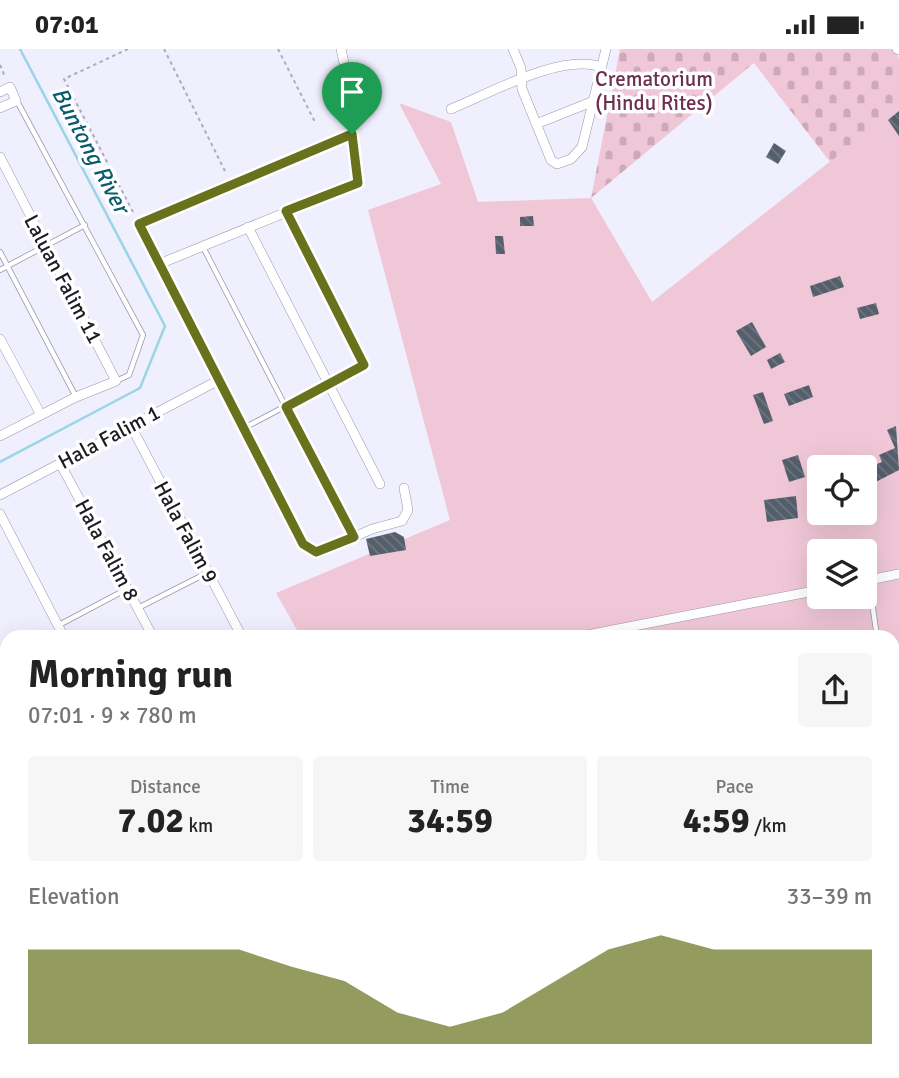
<!DOCTYPE html>
<html lang="en">
<head>
<meta charset="utf-8">
<style>
  :root { --surface:#fff; --page:#f6f6f6; --text:#222; --muted:#767676; --accent:#68721c }
  body { margin:0; font-family:Signika,sans-serif; background:var(--page); color:var(--text); height:100vh; display:flex; flex-direction:column; font-size:26px; white-space:nowrap }
  * { box-sizing:border-box; margin:0 }
  p { font-size:23px; color:var(--muted) }
  .icon { flex:none; width:38px; height:38px; fill:none; stroke:currentColor; stroke-width:2; stroke-linecap:round; stroke-linejoin:round }
  .map { position:relative; flex:1; overflow:hidden }
  .panel { position:absolute; left:0px; top:581px; width:900px; height:448px; display:flex; flex-direction:column; background:var(--surface); border-radius:21px 21px 0 0; box-shadow:0 7px 28px #0002 }
  .panel>* { flex:none }
  .controls { position:absolute; left:807px; top:406px; display:grid; gap:14px }
  .controls a { display:grid; place-items:center; width:70px; height:70px; border-radius:7px; background:var(--surface); box-shadow:0 7px 28px #0002; font-size:35px }
  .pin { position:absolute; display:grid; place-items:center; width:60px; height:60px; color:#fff; margin:-72px -30px; border-radius:50% 50% 50% 0; rotate:-45deg; box-shadow:0 0 7px #0007 }
  .pin .icon { rotate:45deg }
  .round { display:grid; place-items:center; flex:none; width:74px; height:74px; border-radius:7px; background:var(--page) }
  .summary { display:flex; align-items:center; justify-content:space-between; height:119px; padding:0 28px }
  h1 { font-size:38px; font-weight:700; line-height:52px }
  .figures { display:grid; grid-template-columns:repeat(3,1fr); gap:10px; height:119px; padding:7px 28px }
  .figures div { display:grid; align-content:center; border-radius:7px; background:var(--page); text-align:center }
  .figures b { font-size:35px; font-weight:700 }
  .figures small { font-size:19px; font-weight:400 }
  .figures p { font-size:19px }
  .chart { height:196px; padding:14px 28px }
  .chart p { display:flex; justify-content:space-between }
  .chart svg { width:100%; height:126px; margin-top:7px; fill:var(--accent); opacity:.7 }
  .status { display:flex; justify-content:space-between; align-items:center; height:49px; padding:0 35px; background:var(--surface); direction:ltr }
  .status svg { height:19px; fill:currentColor }
  .map>svg:first-child { display:block }
  .industrial { fill:url(#industrial-furrows) }
  .grass { fill:#f0c7d7; fill-rule:evenodd }
  .cemetery { fill:url(#cemetery-stones) }
  .lines { fill:none; stroke-linecap:round; stroke-linejoin:round }
  .stream { stroke:#9ad5e6; stroke-width:2.5 }
  .building { fill:url(#building-back-hatch) }
  .lane-casing { stroke:#99a; stroke-width:6 }
  .street-casing { stroke:#99a; stroke-width:10 }
  .path { stroke:#adadb9; stroke-width:2; stroke-dasharray:3.5 3.5; stroke-linecap:butt }
  .lane { stroke:#fff; stroke-width:4.5 }
  .street { stroke:#fff; stroke-width:9 }
  .route-casing { stroke:#fff; stroke-width:14 }
  .route { stroke:#68721c; stroke-width:9 }
  .labels { text-anchor:middle; stroke-width:7; stroke-linejoin:round; paint-order:stroke }
  .park-label { font-size:21px; fill:#6c2f4d; stroke:#fff }
  .street-label { font-size:21px; fill:#1c1c22; stroke:#fff }
  .water-label { font-size:23px; font-style:italic; fill:#095c6d; stroke:#fff }
</style>
</head>
<body>
<div class="status"><b>07:01</b><svg viewBox="0 0 49 12"><path d="M0 12V9h3v3zM5 12V6h3v6zM10 12V3h3v9zM15 12V0h3v12zM26 1h20v11H26zM47 4h2v5h-2z"/></svg></div>
<div class="map">
<svg width="899" height="1029" viewBox="0 0 899 1029">
  <defs>
    <pattern id="industrial-furrows" width="10" height="10" patternUnits="userSpaceOnUse" patternTransform="scale(1.75)"><rect width="10" height="10" fill="#e3e3f8"/><path d="M-1 1l2-2M0 10L10 0M9 11l2-2" fill="none" stroke="#c2c2d4"/></pattern>
    <pattern id="cemetery-stones" width="16" height="16" patternUnits="userSpaceOnUse" patternTransform="scale(1.75)"><rect width="16" height="16" fill="#f0c7d7"/><path d="M2 7V4a2 2 0 0 1 4 0v3zM10 15v-3a2 2 0 0 1 4 0v3z" fill="#cdaab8"/></pattern>
    <pattern id="building-back-hatch" width="6" height="6" patternUnits="userSpaceOnUse" patternTransform="scale(1.75)"><rect width="6" height="6" fill="#545f6b"/><path d="M-1 5l2 2M0 0l6 6M5-1l2 2" fill="none" stroke="#6e7680"/></pattern>
  </defs>
  <rect width="100%" height="100%" fill="#efeffe"/>
  <path class="industrial" d="M458,1022H586L541,1029H459Z"/>
  <path class="grass" d="M399,54L451,73L478,153L591,149L652,253L899,58V1029H544L539,1022H892V588H301L276,544L450,471L368,161L441,135ZM819,418H864V464H819ZM819,502H864V548H819Z"/>
  <path class="cemetery" d="M620,0H893L899,9V58L830,113L754,14L591,149Z"/>
  <g class="lines">
    <path class="stream" d="M0,413L140,339L165,277L20,0"/>
  </g>
  <g class="building">
    <path d="M899,62V87L888,71Z"/>
    <path d="M774,94L786,102L778,115L766,108Z"/>
    <path d="M533,167L534,177H520V168Z"/>
    <path d="M495,187H503L505,205H496Z"/>
    <path d="M840,227L844,238L813,248L810,237Z"/>
    <path d="M876,254L879,265L860,270L857,259Z"/>
    <path d="M752,273L766,298L751,307L736,282Z"/>
    <path d="M780,304L785,313L771,320L767,311Z"/>
    <path d="M809,336L813,348L789,357L784,345Z"/>
    <path d="M763,343L773,372L764,375L753,346Z"/>
    <path d="M896,377L899,421L864,439V420L882,413L879,406L895,399L887,381Z"/>
    <path d="M798,406L805,428L789,433L782,411Z"/>
    <path d="M796,447L798,469L767,473L764,451Z"/>
    <path d="M395,483L404,488L406,501L370,507L366,490Z"/>
  </g>
  <g class="lines">
    <defs>
      <g id="lane">
        <path d="M17,52L143,286L129,326L116,332"/>
        <path d="M140,174L351,85"/>
        <path d="M203,198L353,488"/>
        <path d="M0,203L76,348"/>
        <path d="M0,221L85,176"/>
        <path d="M244,379L364,316L286,163"/>
        <path d="M869,532L877,588"/>
        <path d="M138,559L207,524"/>
        <path d="M59,576L127,540"/>
        <path d="M0,671L7,667"/>
        <path d="M0,931L7,945"/>
        <path d="M44,1029L47,1022"/>
        <path d="M79,1029L92,1022"/>
      </g>
      <g id="street">
        <path d="M341,0L349,37"/>
        <path d="M513,0L521,19L522,40L551,111L557,115L571,110L582,98L606,0"/>
        <path d="M897,0L899,1"/>
        <path d="M0,43L10,38L16,52L0,59"/>
        <path d="M451,60C490,44 561,4 601,18"/>
        <path d="M536,75L594,52"/>
        <path d="M0,108L116,332L76,348L0,387"/>
        <path d="M139,175L303,495L321,503L372,480L402,472L408,461L404,439"/>
        <path d="M248,178L380,435"/>
        <path d="M159,215L358,134L352,85"/>
        <path d="M0,290L41,366"/>
        <path d="M131,377L242,588"/>
        <path d="M60,414L153,588"/>
        <path d="M0,446L219,331"/>
        <path d="M0,465L64,588"/>
        <path d="M864,532L899,525"/>
        <path d="M577,588L819,541"/>
        <path d="M0,635L7,649"/>
        <path d="M0,792L7,804"/>
        <path d="M0,831L7,827"/>
        <path d="M221,1022L224,1029"/>
      </g>
    </defs>
    <use href="#lane" class="lane-casing"/>
    <use href="#street" class="street-casing"/>
    <g class="path">
      <path d="M128,0L64,30L134,165"/>
      <path d="M164,0L225,122"/>
      <path d="M278,0L316,75"/>
      <path d="M0,16L5,28"/>
    </g>
    <use href="#lane" class="lane"/>
    <use href="#street" class="street"/>
  </g>
  <g class="lines">
    <defs>
      <path id="route" d="M352,85L358,134L286,162L364,316L286,358L354,488L316,503L303,495L139,175Z"/>
    </defs>
    <use href="#route" class="route-casing"/>
    <use href="#route" class="route"/>
  </g>
  <g class="labels">
    <g class="park-label">
      <text x="654" y="37">Crematorium<tspan x="654" dy="24">(Hindu Rites)</tspan></text>
    </g>
    <g class="street-label">
      <text transform="translate(63 230) rotate(62)" y="7">Laluan Falim 11</text>
      <text transform="translate(109 388) rotate(-28)" y="7">Hala Falim 1</text>
      <text transform="translate(186 483) rotate(62)" y="7">Hala Falim 9</text>
      <text transform="translate(107 501) rotate(62)" y="7">Hala Falim 8</text>
    </g>
    <g class="water-label">
      <text transform="translate(91 101) rotate(62)" y="8">Buntong River</text>
    </g>
  </g>
</svg>
<div class="controls">
<a><svg class="icon" aria-label="locate" viewBox="0 0 24 24"><circle cx="12" cy="12" r="6"/><path d="M12 2v4M12 18v4M2 12h4M18 12h4"/></svg></a>
<a><svg class="icon" aria-label="layers" viewBox="0 0 24 24"><path d="M12 4l9 5-9 5-9-5zM3 14l9 5 9-5"/></svg></a>
</div>
<div class="pin" style="left:352px;top:85px;background:#1e9e55"><svg class="icon" aria-label="arrive" viewBox="0 0 24 24"><path d="M6 21V4h12l-3 4 3 4H6"/></svg></div>
<section class="panel">
<div class="summary"><div><h1>Morning run</h1><p>07:01 · 9 × 780 m</p></div><a class="round"><svg class="icon" aria-label="share" viewBox="0 0 24 24"><path d="M12 15V3M7 8l5-5 5 5M5 13v7h14v-7"/></svg></a></div>
<div class="figures">
<div><p>Distance</p><b>7.02<small> km</small></b></div>
<div><p>Time</p><b>34:59</b></div>
<div><p>Pace</p><b>4:59<small> /km</small></b></div>
</div>
<div class="chart"><p><span>Elevation</span>33–39 m</p>
<svg viewBox="0 0 160 44" preserveAspectRatio="none"><path d="M0 44V11L10 11L20 11L30 11L40 11L50 17L60 22L70 33L80 38L90 33L100 22L110 11L120 6L130 11L140 11L150 11L160 11V44z"/></svg>
</div>
</section>
</div>
</body>
</html>
